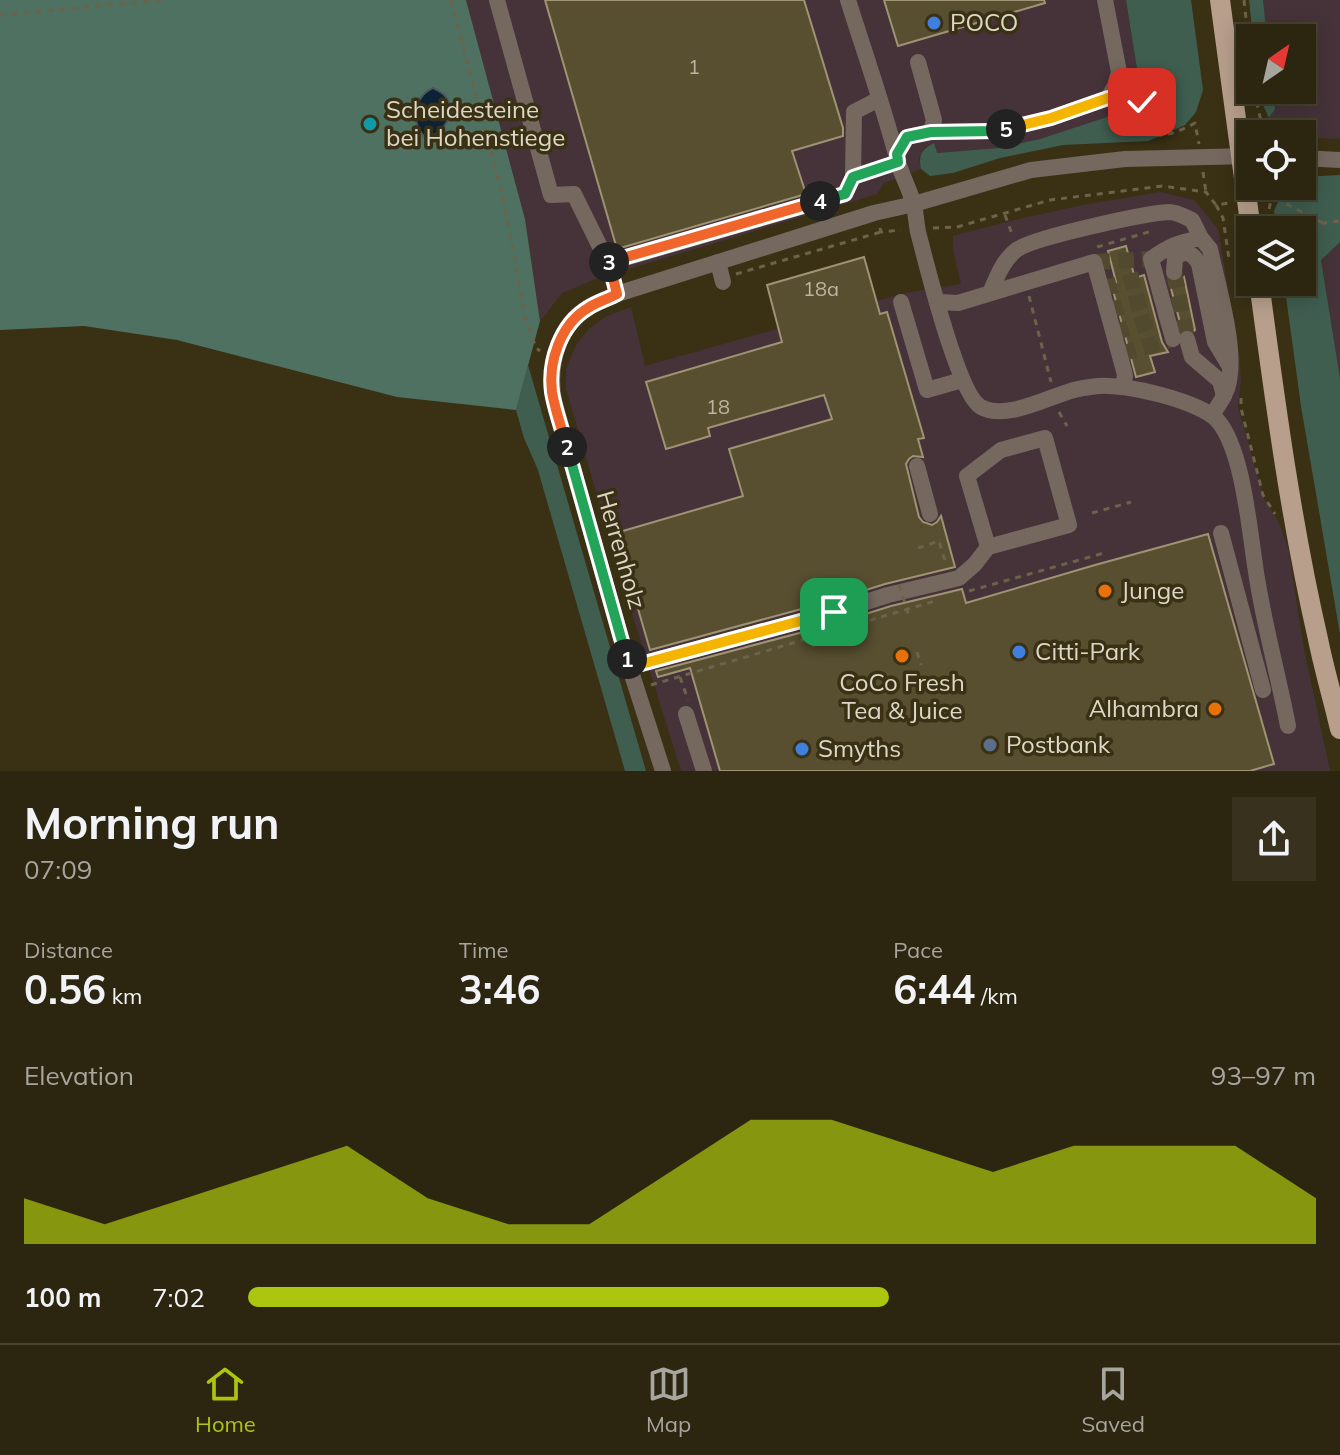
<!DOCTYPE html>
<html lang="en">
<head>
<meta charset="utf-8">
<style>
  :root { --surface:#2c250f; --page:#38311d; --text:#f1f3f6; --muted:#a6a59e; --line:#48422f; --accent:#acc610 }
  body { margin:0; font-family:Mulish,sans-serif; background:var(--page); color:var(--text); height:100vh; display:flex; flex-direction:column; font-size:30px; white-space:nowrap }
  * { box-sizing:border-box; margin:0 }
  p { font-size:26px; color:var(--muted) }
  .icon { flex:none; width:44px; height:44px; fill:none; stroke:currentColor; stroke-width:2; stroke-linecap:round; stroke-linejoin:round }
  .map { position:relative; height:771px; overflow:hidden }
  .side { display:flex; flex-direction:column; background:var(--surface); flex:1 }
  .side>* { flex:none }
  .needle { width:52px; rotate:34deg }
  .tools { position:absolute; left:1236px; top:24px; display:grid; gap:16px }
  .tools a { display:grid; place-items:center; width:80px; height:80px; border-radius:0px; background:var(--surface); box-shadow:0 4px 20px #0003,0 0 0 2px var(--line); font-size:40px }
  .pin { position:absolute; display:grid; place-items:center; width:68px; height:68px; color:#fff; margin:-34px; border-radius:16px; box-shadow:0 4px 12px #0006 }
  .km { position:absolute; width:40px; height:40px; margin:-20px; border-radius:50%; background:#222; color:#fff; font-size:22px; line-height:40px; text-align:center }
  .round { display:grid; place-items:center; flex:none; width:84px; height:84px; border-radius:0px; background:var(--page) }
  .summary { display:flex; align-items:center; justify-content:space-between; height:136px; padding:0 24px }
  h1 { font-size:44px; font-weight:700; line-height:60px }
  .stats { display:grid; grid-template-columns:repeat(3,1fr); gap:12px; height:136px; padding:8px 24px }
  .stats div { display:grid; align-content:center }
  .stats b { font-size:40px; font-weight:700 }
  .stats small { font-size:22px; font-weight:400 }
  .stats p { font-size:22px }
  .chart { height:224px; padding:16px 24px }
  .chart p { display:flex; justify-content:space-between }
  .chart svg { width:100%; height:144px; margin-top:8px; fill:var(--accent); opacity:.7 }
  ul { padding:0 24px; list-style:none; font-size:26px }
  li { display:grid; grid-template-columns:128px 96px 1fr; align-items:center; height:60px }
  li i { height:20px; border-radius:10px; background:var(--accent) }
  .dock { display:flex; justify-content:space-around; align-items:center; height:112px; border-top:2px solid var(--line); background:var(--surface); font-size:22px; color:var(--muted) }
  .dock a { display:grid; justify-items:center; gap:4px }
  .dock .selected { color:var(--accent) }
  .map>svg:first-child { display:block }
  .commercial { fill:#46333a }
  .green { fill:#3f5e50 }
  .forest { fill:#4f7161 }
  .water { fill:#0c2235; stroke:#4a5860; stroke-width:2 }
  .building { fill:#584f31; stroke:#9e9373; stroke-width:2 }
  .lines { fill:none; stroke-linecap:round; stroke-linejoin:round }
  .minor-tunnel { stroke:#524a2f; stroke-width:16; stroke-dasharray:16 8; stroke-linecap:butt }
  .path { stroke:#6b634a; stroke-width:3; stroke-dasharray:6 6; stroke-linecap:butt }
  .minor { stroke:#75695f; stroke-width:16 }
  .major { stroke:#b79f8c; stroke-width:20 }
  .path-bridge { stroke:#6b634a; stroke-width:3; stroke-dasharray:6 6; stroke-linecap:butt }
  .split-1-casing { stroke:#fff; stroke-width:16 }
  .split-2-casing { stroke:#fff; stroke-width:16 }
  .split-3-casing { stroke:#fff; stroke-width:16 }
  .split-4-casing { stroke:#fff; stroke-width:16 }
  .split-5-casing { stroke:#fff; stroke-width:16 }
  .split-6-casing { stroke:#fff; stroke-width:16 }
  .split-1 { stroke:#f5b400; stroke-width:10 }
  .split-2 { stroke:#22a559; stroke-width:10 }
  .split-3 { stroke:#f0652b; stroke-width:10 }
  .split-4 { stroke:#f0652b; stroke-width:10 }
  .split-5 { stroke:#22a559; stroke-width:10 }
  .split-6 { stroke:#f5b400; stroke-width:10 }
  .shop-dot { fill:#3f7fe0; stroke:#3a3114; stroke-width:3 }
  .culture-dot { fill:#0f9aa8; stroke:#3a3114; stroke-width:3 }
  .food-dot { fill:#e8710a; stroke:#3a3114; stroke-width:3 }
  .service-dot { fill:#5c6f8a; stroke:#3a3114; stroke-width:3 }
  .labels { text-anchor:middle; stroke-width:7; stroke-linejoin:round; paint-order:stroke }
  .number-label { font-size:20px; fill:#bbb5a1 }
  .poi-label { font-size:24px; fill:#dcd7c6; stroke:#3a3114; text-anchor:start }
  .street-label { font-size:24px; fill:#dcd7c6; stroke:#3a3114 }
</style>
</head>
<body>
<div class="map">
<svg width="1340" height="771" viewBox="0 0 1340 771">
  <rect width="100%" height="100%" fill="#3a3114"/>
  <g class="commercial">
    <path d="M466,0H1126L1141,94L1107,117L1040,139L999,148L936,153L933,143L924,148L919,159L921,169L884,183L877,194L596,279L562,293L540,321L525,219Z"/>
    <path d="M1263,0H1340V139L1302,137V134H1279L1269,118L1275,109L1273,90H1302V38H1267Z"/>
    <path d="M1161,192L1194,200L1218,229L1239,355L1241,379L1238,407L1264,499L1278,521L1288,547L1303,644L1330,771H681L625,591L566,389V369L576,345L589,329L605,317L631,307L645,366L905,293L961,284L953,249V236L1006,222L1078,206Z"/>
    <path d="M1339,242H1340V378L1321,259Z"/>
  </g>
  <g class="green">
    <path d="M1126,0H1191L1203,90L1196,112L1185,125L1148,141L1063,145L1000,158L953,173L930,176L921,169C918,155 922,149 934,143L937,153L999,148L1040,139L1107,117L1141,94Z"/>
    <path d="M1249,0H1263L1267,38H1253Z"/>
    <path d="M1259,90H1273L1275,109L1269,118L1259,96Z"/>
    <path d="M1340,175V242L1321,260L1340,378V634L1301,406L1284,282H1302V230H1277L1274,211L1285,186H1302V177Z"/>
    <path d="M528,365L646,771H625L538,470L524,438L516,410Z"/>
  </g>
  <path class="forest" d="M0,0H466L525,219L540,321L516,410L397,397L177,340L84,326L0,330Z"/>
  <path class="water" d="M433,88C437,90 442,92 445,96C458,112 443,137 425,137C410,123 414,96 433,88Z"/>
  <g class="building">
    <path d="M545,0H804L843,128V136L792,151L806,194L617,249Z"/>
    <path d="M884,0H1044L1045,3L898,46Z"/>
    <path d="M1126,246L1135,278L1144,275L1162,342L1168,352L1150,356L1155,372L1136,377L1111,283L1116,282L1108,251Z"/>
    <path d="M864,257L880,314L887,312L924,438L918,439L923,457L913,456L909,459L906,464L919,517L923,522L932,525L937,522L941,516L955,567L885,584L831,601L650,650L616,533L743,496L729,449L832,419L824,395L708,428L710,436L666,449L646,382L782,342L767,285Z"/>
    <path d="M1184,277L1195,330L1194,331L1189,328L1182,330L1169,281L1178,282Z"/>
    <path d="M1208,534L1274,764L1250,771H720L690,668L658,677L656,671L837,623L891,606L962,589L966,603L1095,565Z"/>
  </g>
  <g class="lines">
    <g class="minor-tunnel">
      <path d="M1094,262L1151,259"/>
      <path d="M1174,272L1187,339"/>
      <path d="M1101,289L1156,275"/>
      <path d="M1107,311L1161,296"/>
      <path d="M1113,333L1167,316"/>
      <path d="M1120,354L1173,339"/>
    </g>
    <g class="path">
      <path d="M451,0L504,201L525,317L536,348L540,351"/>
      <path d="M1244,0L1250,57"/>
      <path d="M0,15L164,0"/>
      <path d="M1254,90L1262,126L1268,134"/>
      <path d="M1125,97H1136L1142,102C1142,110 1139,121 1144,129C1154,143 1183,130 1195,123L1199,144"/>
      <path d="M1203,172L1206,192"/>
      <path d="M1264,198L1273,197L1323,223"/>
      <path d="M1216,205L1223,218L1229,259"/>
      <path d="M1005,215L1012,234"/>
      <path d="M1269,221C1267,208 1273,199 1273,186"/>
      <path d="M880,228L881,232L901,230"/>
      <path d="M933,228L957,227L1050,200L1162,186L1206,192L1216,205L1229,203"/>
      <path d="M1302,238L1323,223L1340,221"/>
      <path d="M1097,247L1152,231"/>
      <path d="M736,274L881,232"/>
      <path d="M1029,296L1051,382"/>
      <path d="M1241,398V408L1263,495L1275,514"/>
      <path d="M1059,412L1067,426"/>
      <path d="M1092,513L1131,502"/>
      <path d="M918,548L939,541L946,564"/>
      <path d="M969,591L1104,553"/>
      <path d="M917,652L921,665"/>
      <path d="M680,677L688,700"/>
      <path d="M651,685L935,601"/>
    </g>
    <g class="minor">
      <path d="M497,0L551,195L574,194L608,263"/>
      <path d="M848,0C865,54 884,108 898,162C902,176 909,188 913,202C916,212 916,222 918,232C926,262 958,395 981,407C1006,421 1048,397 1074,390C1081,388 1090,387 1098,386C1123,383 1201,401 1218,421C1245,453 1250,541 1258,584C1266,632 1279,679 1288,726"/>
      <path d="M918,62L934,120L931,132"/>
      <path d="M897,154L907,137L931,132L995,131L1051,118L1108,98L1115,86L1119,72L1105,0"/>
      <path d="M1302,158L1340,160"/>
      <path d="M853,177L898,162"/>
      <path d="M718,262L723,282"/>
      <path d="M1174,272L1175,258C1185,249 1193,253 1199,264L1215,342L1230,367"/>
      <path d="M990,293C997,277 1002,262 1015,251C1029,238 1147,213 1169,212C1177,212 1185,217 1192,220L1201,238"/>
      <path d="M617,294L608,263L845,194L853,177L854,112L879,99"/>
      <path d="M901,302L927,390L962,380"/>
      <path d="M938,302L958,303L1094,262L1124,371L1125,376L1123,387"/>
      <path d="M1173,339L1151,259C1169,246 1179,242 1201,238L1210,249C1218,287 1236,345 1229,381C1227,394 1219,404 1212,415"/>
      <path d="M1187,339L1192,357L1220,381L1224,396"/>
      <path d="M917,466L930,514"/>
      <path d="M1221,533L1263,690"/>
      <path d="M630,667L834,612L888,595L959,578L975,564L988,547L1069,525L1045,438L1001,450L967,476L988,547"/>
      <path d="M686,714L704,771"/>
      <path d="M663,771L626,656L554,401C548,367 557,327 587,308C596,302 607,299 617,294L874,213L914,204L1031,170L1125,159L1250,156"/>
    </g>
    <g class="major">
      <path d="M1220,0L1251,230"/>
      <path d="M1259,282C1275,401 1291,522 1318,639C1324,669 1333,699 1340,729"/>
    </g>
    <g class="path-bridge">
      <path d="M899,585L910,619"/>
      <path d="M803,610L814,647"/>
    </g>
  </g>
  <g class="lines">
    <defs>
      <path id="split-1" d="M627,659L630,667L834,612"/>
      <path id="split-2" d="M567,447L627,659"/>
      <path id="split-3" d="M567,447C562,429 555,410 552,392C548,361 561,324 588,308C597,302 608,299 617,294L609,262"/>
      <path id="split-4" d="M609,262L820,201"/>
      <path id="split-5" d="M820,201L845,194L853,177L898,162L897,154L907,137L931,132L995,131L1006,129"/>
      <path id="split-6" d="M1006,129L1051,118L1108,98L1136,97L1142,102"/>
    </defs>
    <use href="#split-1" class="split-1-casing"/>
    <use href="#split-2" class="split-2-casing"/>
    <use href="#split-3" class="split-3-casing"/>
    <use href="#split-4" class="split-4-casing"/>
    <use href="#split-5" class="split-5-casing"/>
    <use href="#split-6" class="split-6-casing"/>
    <use href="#split-1" class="split-1"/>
    <use href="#split-2" class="split-2"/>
    <use href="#split-3" class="split-3"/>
    <use href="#split-4" class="split-4"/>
    <use href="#split-5" class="split-5"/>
    <use href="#split-6" class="split-6"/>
  </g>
  <g class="shop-dot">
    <circle cx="934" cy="23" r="8"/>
    <circle cx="1019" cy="652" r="8"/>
    <circle cx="802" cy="749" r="8"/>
  </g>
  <circle class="culture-dot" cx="370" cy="124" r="8"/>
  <g class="food-dot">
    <circle cx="1105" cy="591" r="8"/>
    <circle cx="902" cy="656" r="8"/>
    <circle cx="1215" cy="709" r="8"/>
  </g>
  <circle class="service-dot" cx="990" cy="745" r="8"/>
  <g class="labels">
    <g class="number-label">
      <text x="694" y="74">1</text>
      <text x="821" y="296">18a</text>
      <text x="718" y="414">18</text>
    </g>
    <g class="poi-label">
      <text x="950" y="31">POCO</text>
      <text x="386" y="118">Scheidesteine<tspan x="386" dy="28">bei Hohenstiege</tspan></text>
      <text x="1121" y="599">Junge</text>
      <text x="1035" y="660">Citti-Park</text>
      <text x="902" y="691" text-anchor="middle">CoCo Fresh<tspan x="902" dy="28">Tea &amp; Juice</tspan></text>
      <text x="1199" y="717" text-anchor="end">Alhambra</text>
      <text x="1006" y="753">Postbank</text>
      <text x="818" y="757">Smyths</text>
    </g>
    <g class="street-label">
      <text transform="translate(621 550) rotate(74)" y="8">Herrenholz</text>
    </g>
  </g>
</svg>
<div class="tools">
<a><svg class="needle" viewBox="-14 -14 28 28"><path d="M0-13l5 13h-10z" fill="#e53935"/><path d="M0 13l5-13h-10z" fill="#a6a59e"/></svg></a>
<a><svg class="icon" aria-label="locate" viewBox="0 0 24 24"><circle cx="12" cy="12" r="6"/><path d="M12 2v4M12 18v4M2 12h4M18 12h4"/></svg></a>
<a><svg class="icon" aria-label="layers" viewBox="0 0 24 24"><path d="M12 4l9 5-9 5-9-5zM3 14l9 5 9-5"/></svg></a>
</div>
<div class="pin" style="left:834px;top:612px;background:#1e9e55"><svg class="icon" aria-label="arrive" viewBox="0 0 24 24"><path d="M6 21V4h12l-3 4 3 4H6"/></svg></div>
<div class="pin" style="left:1142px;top:102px;background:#d93025"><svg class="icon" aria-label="check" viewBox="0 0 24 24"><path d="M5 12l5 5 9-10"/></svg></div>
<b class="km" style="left:627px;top:659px">1</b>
<b class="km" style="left:567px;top:447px">2</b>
<b class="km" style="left:609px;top:262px">3</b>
<b class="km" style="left:820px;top:201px">4</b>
<b class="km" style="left:1006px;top:129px">5</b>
</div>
<section class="side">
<div class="summary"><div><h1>Morning run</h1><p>07:09</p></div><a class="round"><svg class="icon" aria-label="share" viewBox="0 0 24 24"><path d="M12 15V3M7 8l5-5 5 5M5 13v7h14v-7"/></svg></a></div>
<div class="stats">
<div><p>Distance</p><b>0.56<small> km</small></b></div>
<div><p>Time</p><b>3:46</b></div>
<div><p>Pace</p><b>6:44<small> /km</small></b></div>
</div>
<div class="chart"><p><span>Elevation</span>93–97 m</p>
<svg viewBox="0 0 160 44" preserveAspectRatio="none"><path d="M0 44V30L10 38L20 30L30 22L40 14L50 30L60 38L70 38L80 22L90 6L100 6L110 14L120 22L130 14L140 14L150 14L160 30V44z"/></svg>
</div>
<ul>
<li><b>100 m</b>7:02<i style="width:60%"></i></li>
</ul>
</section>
<nav class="dock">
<a class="selected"><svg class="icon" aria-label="home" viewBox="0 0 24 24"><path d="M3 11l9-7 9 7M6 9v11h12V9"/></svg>Home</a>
<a><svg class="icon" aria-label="map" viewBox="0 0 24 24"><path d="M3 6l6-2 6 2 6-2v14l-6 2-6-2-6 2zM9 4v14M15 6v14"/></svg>Map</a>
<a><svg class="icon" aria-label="saved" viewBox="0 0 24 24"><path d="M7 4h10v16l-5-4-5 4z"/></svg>Saved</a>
</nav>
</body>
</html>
